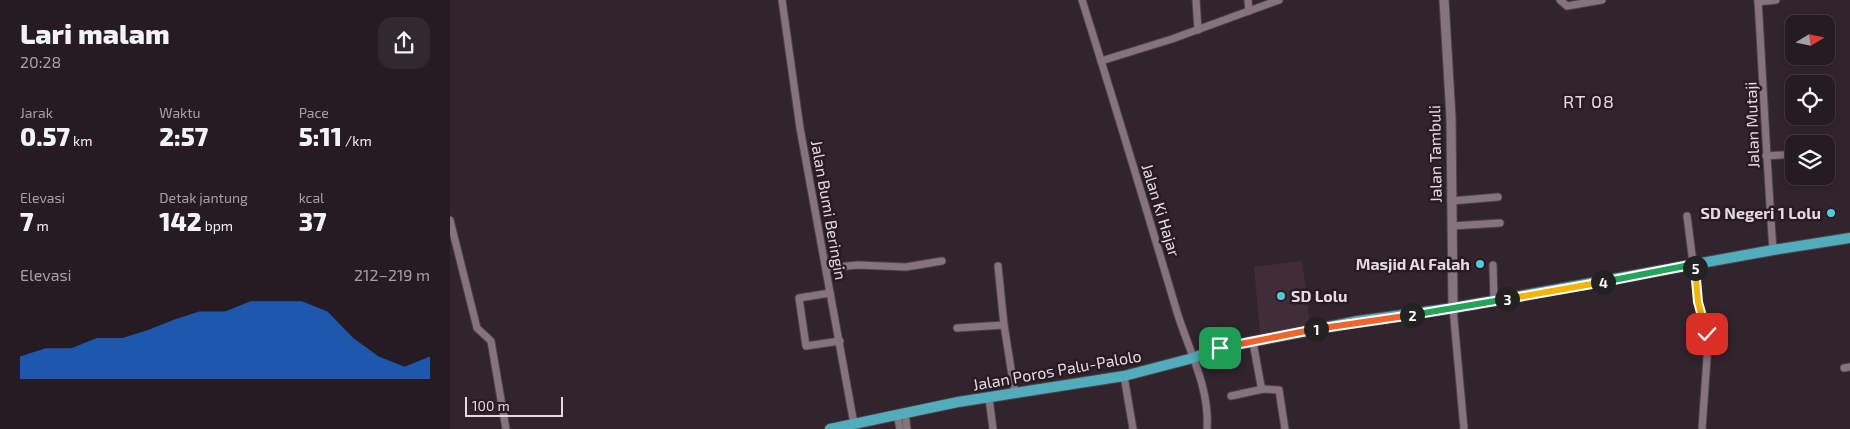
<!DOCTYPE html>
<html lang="id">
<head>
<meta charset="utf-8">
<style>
  :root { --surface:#261b22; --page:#32282f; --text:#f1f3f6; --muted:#a4a1a5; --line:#423940; --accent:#1a73e8 }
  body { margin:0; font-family:"Exo 2",sans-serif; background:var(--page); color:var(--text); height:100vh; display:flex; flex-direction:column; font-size:19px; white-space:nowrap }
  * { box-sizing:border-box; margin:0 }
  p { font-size:16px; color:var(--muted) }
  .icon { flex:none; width:28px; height:28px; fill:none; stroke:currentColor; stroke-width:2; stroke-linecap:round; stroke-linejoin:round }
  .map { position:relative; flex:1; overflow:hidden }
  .sheet { display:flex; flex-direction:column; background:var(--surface); width:450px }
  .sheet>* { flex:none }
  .needle { width:32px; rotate:80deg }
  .controls { position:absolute; left:1335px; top:15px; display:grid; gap:10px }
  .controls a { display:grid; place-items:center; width:50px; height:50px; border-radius:10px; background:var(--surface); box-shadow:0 2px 8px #0003,0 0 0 1px var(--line); font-size:25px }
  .scale { position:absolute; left:15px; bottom:12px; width:98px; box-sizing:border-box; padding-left:5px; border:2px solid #e4dbe0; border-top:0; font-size:14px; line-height:18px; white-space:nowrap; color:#e4dbe0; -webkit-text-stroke:4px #281b23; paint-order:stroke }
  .pin { position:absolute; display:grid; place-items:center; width:42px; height:42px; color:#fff; margin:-21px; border-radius:10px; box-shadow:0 2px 8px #0006 }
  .km { position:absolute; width:25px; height:25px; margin:-12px; border-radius:50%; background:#222; color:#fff; font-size:14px; line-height:25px; text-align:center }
  .round { display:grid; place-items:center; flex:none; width:52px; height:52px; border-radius:15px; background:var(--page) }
  .head { display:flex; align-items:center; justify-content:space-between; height:85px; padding:0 20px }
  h1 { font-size:28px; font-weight:800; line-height:38px }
  .figures { display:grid; grid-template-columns:repeat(3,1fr); gap:8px; height:85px; padding:5px 20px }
  .figures div { display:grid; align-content:center }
  .figures b { font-size:25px; font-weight:800 }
  .figures small { font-size:14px; font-weight:400 }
  .figures p { font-size:14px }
  .chart { height:140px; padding:10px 20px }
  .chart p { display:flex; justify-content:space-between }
  .chart svg { width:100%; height:90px; margin-top:5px; fill:var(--accent); opacity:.7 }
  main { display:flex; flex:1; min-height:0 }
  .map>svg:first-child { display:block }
  .built { fill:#402d38 }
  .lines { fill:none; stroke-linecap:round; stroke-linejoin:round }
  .minor-casing { stroke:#4f434a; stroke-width:9 }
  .tertiary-casing { stroke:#4f434a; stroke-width:11 }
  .primary-casing { stroke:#4f434a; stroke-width:12 }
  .minor { stroke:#85747e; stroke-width:7 }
  .tertiary { stroke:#85747e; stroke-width:9 }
  .primary { stroke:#51adbb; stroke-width:10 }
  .split-1-casing { stroke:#fff; stroke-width:10 }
  .split-2-casing { stroke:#fff; stroke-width:10 }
  .split-3-casing { stroke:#fff; stroke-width:10 }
  .split-4-casing { stroke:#fff; stroke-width:10 }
  .split-5-casing { stroke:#fff; stroke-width:10 }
  .split-6-casing { stroke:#fff; stroke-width:10 }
  .split-1 { stroke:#f0652b; stroke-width:6 }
  .split-2 { stroke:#f0652b; stroke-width:6 }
  .split-3 { stroke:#22a559; stroke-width:6 }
  .split-4 { stroke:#f5b400; stroke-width:6 }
  .split-5 { stroke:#22a559; stroke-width:6 }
  .split-6 { stroke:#f5b400; stroke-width:6 }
  .poi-dot { fill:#52cbd9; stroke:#281b23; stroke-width:2 }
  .labels { text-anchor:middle; stroke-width:5; stroke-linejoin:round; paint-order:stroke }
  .street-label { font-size:16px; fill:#e4dbe0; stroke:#281b23 }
  .poi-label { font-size:16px; font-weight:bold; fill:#e4dbe0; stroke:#281b23; text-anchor:end }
  .neighbourhood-label { font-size:18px; letter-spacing:1px; fill:#e4dbe0; stroke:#281b23 }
</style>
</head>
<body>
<main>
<section class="sheet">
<div class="head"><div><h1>Lari malam</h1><p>20:28</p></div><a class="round"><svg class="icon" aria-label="share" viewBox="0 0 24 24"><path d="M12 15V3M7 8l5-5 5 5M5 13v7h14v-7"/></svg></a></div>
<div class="figures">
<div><p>Jarak</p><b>0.57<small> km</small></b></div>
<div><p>Waktu</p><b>2:57</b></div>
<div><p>Pace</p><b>5:11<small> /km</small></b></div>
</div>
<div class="figures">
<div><p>Elevasi</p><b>7<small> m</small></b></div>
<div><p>Detak jantung</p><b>142<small> bpm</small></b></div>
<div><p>kcal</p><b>37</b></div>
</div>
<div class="chart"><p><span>Elevasi</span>212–219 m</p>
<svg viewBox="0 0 160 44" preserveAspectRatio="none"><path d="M0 44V33L10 29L20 29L30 24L40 24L50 20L60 15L70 11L80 11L90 6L100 6L110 6L120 11L130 24L140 33L150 38L160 33V44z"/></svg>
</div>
</section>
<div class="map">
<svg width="1400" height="429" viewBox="0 0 1400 429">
  <rect width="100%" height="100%" fill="#32242d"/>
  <path class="built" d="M852,261L860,325L810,334L804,267Z"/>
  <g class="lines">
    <defs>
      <g id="minor">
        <path d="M332,0L350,128L404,424"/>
        <path d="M632,0C665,104 696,208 727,312C739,351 760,388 757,429"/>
        <path d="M746,0L748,30"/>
        <path d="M798,0L799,11"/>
        <path d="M1110,0L1117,6L1152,0"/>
        <path d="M1308,0C1313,83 1317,166 1323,250"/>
        <path d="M1308,2L1326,0"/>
        <path d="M651,61L722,39L829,0"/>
        <path d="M1316,156L1344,154"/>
        <path d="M1001,201L1048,197"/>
        <path d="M1237,216L1248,302L1258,344L1252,429"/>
        <path d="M0,220L27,328L41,341L56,429"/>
        <path d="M1002,226L1050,223"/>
        <path d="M1043,265L1044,301"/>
        <path d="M548,266L554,325L565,394"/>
        <path d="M376,268L408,265L456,267L492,261"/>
        <path d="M380,293L349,298L356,346L390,341"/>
        <path d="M1003,308L1014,429"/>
        <path d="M507,328L554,325"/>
        <path d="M803,342L811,386L813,389L829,390L835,429"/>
        <path d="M1394,368L1400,367"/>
        <path d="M674,376L683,429"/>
        <path d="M781,396L813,389"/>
        <path d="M539,398L543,429"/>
        <path d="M455,413L457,429"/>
        <path d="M447,414L450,429"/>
      </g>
      <path id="tertiary" d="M994,0L1001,117L1003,308"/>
      <path id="primary" d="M380,429L508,402L674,376L743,358L770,348L908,321L1003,308L1323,250L1400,238"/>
    </defs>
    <use href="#minor" class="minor-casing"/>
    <use href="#tertiary" class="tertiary-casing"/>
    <use href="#primary" class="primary-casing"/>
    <use href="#minor" class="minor"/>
    <use href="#tertiary" class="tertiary"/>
    <use href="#primary" class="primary"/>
  </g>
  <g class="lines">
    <defs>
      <path id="split-1" d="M770,348L866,329"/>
      <path id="split-2" d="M866,329L962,315"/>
      <path id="split-3" d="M962,315L1057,299"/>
      <path id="split-4" d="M1057,299L1153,282"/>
      <path id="split-5" d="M1153,282L1245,264V268"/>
      <path id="split-6" d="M1245,268L1248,302L1257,334"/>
    </defs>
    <use href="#split-1" class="split-1-casing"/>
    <use href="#split-2" class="split-2-casing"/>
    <use href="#split-3" class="split-3-casing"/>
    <use href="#split-4" class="split-4-casing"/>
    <use href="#split-5" class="split-5-casing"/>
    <use href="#split-6" class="split-6-casing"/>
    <use href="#split-1" class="split-1"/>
    <use href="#split-2" class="split-2"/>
    <use href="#split-3" class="split-3"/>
    <use href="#split-4" class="split-4"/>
    <use href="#split-5" class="split-5"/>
    <use href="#split-6" class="split-6"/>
  </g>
  <g class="poi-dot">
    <circle cx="1381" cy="213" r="5"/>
    <circle cx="1030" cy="264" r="5"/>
    <circle cx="831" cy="296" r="5"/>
  </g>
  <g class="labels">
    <g class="street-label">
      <text transform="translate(1302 125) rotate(-92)" y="6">Jalan Mutaji</text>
      <text transform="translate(985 154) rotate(-91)" y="6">Jalan Tambuli</text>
      <text transform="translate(379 210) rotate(80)" y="6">Jalan Bumi Beringin</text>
      <text transform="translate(711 210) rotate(73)" y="6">Jalan Ki Hajar</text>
      <text transform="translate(607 370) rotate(-10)" y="6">Jalan Poros Palu-Palolo</text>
    </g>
    <g class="poi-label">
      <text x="1371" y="219">SD Negeri 1 Lolu</text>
      <text x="1020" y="270">Masjid Al Falah</text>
      <text x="841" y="302" text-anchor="start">SD Lolu</text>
    </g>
    <g class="neighbourhood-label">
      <text x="1139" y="108">RT 08</text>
    </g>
  </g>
</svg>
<div class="controls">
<a><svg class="needle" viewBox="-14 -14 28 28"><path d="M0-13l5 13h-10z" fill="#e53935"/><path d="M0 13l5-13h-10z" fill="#a4a1a5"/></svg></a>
<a><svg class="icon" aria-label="locate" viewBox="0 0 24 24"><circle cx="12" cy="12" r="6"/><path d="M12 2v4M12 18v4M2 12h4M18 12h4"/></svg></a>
<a><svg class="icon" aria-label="layers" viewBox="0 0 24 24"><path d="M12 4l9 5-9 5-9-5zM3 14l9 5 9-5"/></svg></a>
</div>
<div class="scale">100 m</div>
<div class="pin" style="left:770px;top:348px;background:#1e9e55"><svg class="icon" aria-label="arrive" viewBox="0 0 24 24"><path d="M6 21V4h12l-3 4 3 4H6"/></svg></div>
<div class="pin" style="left:1257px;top:334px;background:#d93025"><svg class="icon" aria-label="check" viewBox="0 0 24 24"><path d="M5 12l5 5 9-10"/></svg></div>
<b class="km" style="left:866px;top:329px">1</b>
<b class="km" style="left:962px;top:315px">2</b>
<b class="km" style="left:1057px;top:299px">3</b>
<b class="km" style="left:1153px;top:282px">4</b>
<b class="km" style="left:1245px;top:268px">5</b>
</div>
</main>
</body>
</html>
